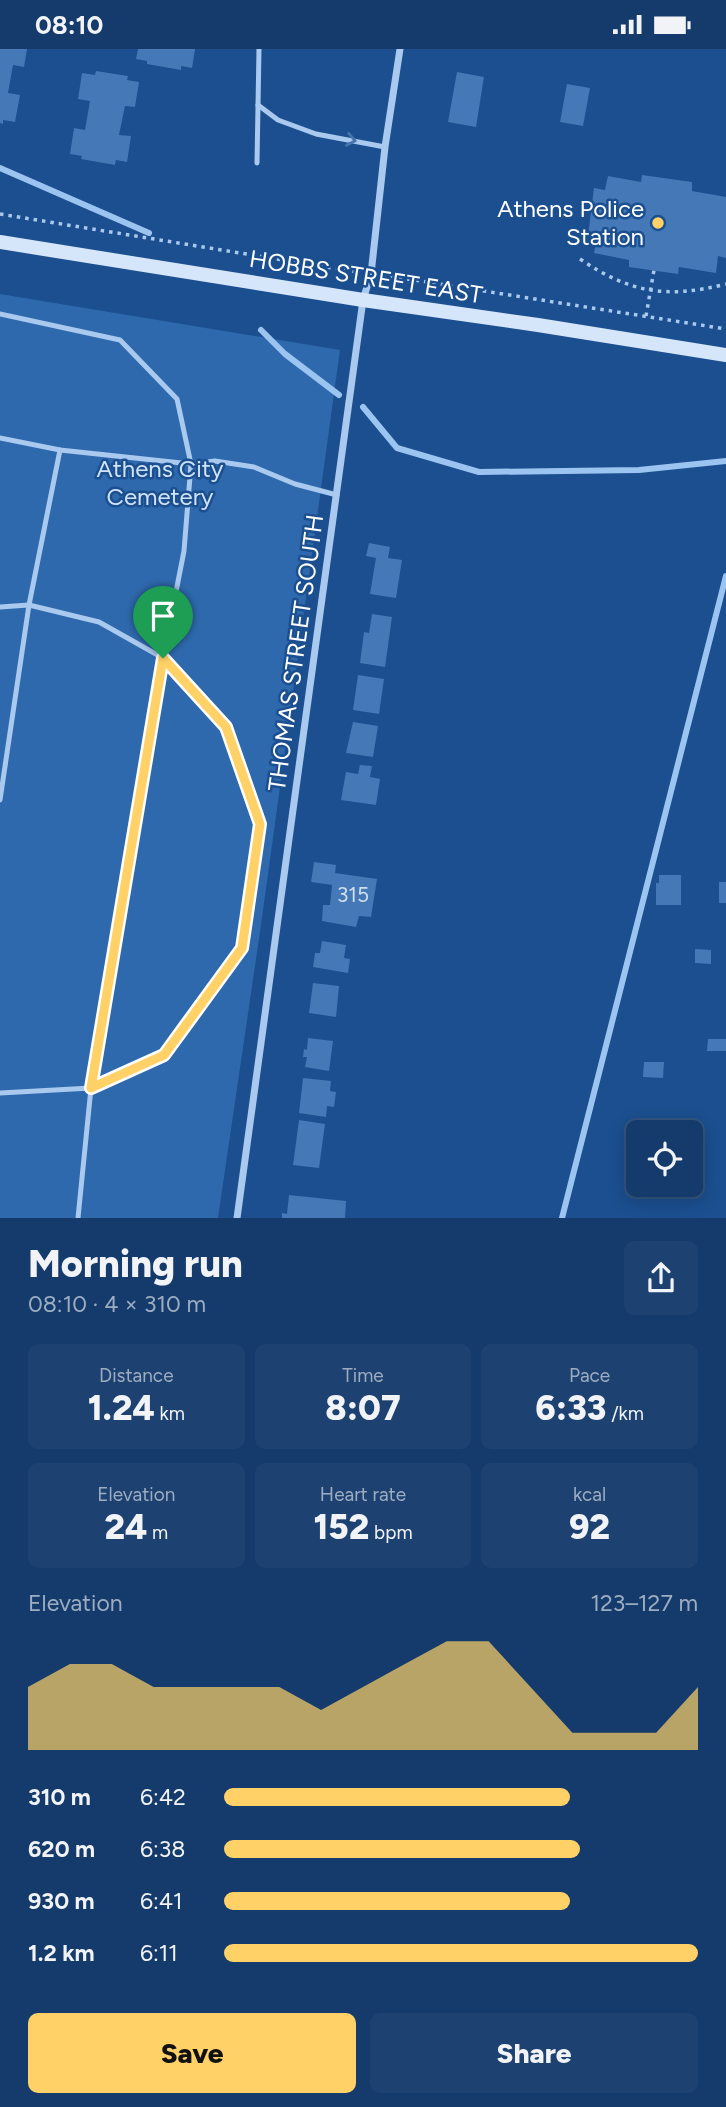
<!DOCTYPE html>
<html lang="en">
<head>
<meta charset="utf-8">
<style>
  :root { --surface:#143b6b; --page:#1d4271; --text:#f1f3f6; --muted:#9dadc1; --line:#33557e; --accent:#ffd166 }
  body { margin:0; font-family:Figtree,sans-serif; background:var(--page); color:var(--text); height:100vh; display:flex; flex-direction:column; font-size:26px; white-space:nowrap }
  * { box-sizing:border-box; margin:0 }
  p { font-size:23px; color:var(--muted) }
  .icon { flex:none; width:38px; height:38px; fill:none; stroke:currentColor; stroke-width:2; stroke-linecap:round; stroke-linejoin:round }
  .map { position:relative; height:1169px; overflow:hidden }
  .details { display:flex; flex-direction:column; background:var(--surface); flex:1 }
  .details>* { flex:none }
  .buttons { position:absolute; left:626px; top:1071px; display:grid; gap:14px }
  .buttons a { display:grid; place-items:center; width:77px; height:77px; border-radius:10px; background:var(--surface); box-shadow:0 4px 18px #0003,0 0 0 2px var(--line); font-size:35px }
  .pin { position:absolute; display:grid; place-items:center; width:60px; height:60px; color:#fff; margin:-72px -30px; border-radius:50% 50% 50% 0; rotate:-45deg; box-shadow:0 0 7px #0007 }
  .pin .icon { rotate:45deg }
  .round { display:grid; place-items:center; flex:none; width:74px; height:74px; border-radius:10px; background:var(--page) }
  .overview { display:flex; align-items:center; justify-content:space-between; height:119px; padding:0 28px }
  h1 { font-size:38px; font-weight:800; line-height:52px }
  .metrics { display:grid; grid-template-columns:repeat(3,1fr); gap:10px; height:119px; padding:7px 28px }
  .metrics div { display:grid; align-content:center; border-radius:10px; background:var(--page); text-align:center }
  .metrics b { font-size:35px; font-weight:800 }
  .metrics small { font-size:19px; font-weight:400 }
  .metrics p { font-size:19px }
  .chart { height:196px; padding:14px 28px }
  .chart p { display:flex; justify-content:space-between }
  .chart svg { width:100%; height:126px; margin-top:7px; fill:var(--accent); opacity:.7 }
  .cta { display:flex; gap:14px; margin-top:auto; padding:14px 28px }
  .cta a { flex:1; height:80px; border-radius:10px; background:var(--accent); color:#111; font-size:28px; font-weight:800; line-height:80px; text-align:center }
  .cta a+a { background:var(--page); color:var(--text) }
  ul { padding:0 28px; list-style:none; font-size:23px }
  li { display:grid; grid-template-columns:112px 84px 1fr; align-items:center; height:52px }
  li i { height:18px; border-radius:9px; background:var(--accent) }
  .status { display:flex; justify-content:space-between; align-items:center; height:49px; padding:0 35px; background:var(--surface); direction:ltr }
  .status svg { height:19px; fill:currentColor }
  .map>svg:first-child { display:block }
  .green { fill:#2e69ad }
  .lines { fill:none; stroke-linecap:round; stroke-linejoin:round }
  .stream { stroke:#9cc4f0; stroke-width:6 }
  .building { fill:#4478b7 }
  .path { stroke:#a9c9ee; stroke-width:3.5; stroke-dasharray:3.5 5; stroke-linecap:butt }
  .service { stroke:#a9c9ee; stroke-width:5 }
  .minor { stroke:#a9c9ee; stroke-width:7 }
  .secondary { stroke:#d6e6fa; stroke-width:14 }
  .oneway { stroke:#4674ac }
  .route-casing { stroke:#fff; stroke-width:14 }
  .route { stroke:#ffd166; stroke-width:9 }
  .poi-dot { fill:#ffd166; stroke:#1b4f8f; stroke-width:2.5 }
  .labels { text-anchor:middle; stroke-width:5; stroke-linejoin:round; paint-order:stroke }
  .number-label { font-size:21px; fill:#d0dded }
  .poi-label { font-size:24px; fill:#fff; stroke:#1b4f8f; text-anchor:end }
  .street-label { font-size:24px; fill:#fff; stroke:#1b4f8f }
  .park-label { font-size:24px; fill:#cfe3fa; stroke:#1b4f8f }
</style>
</head>
<body>
<div class="status"><b>08:10</b><svg viewBox="0 0 49 12"><path d="M0 12V9h3v3zM5 12V6h3v6zM10 12V3h3v9zM15 12V0h3v12zM26 1h20v11H26zM47 4h2v5h-2z"/></svg></div>
<div class="map">
<svg width="726" height="1169" viewBox="0 0 726 1169">
  <rect width="100%" height="100%" fill="#1b4f8f"/>
  <path class="green" d="M0,245L340,301L261,876L218,1169H0Z"/>
  <g class="lines">
    <g class="stream">
      <path d="M0,119L149,184"/>
      <path d="M261,281L285,305L339,346"/>
      <path d="M363,358L397,399L479,423L639,421L726,412"/>
      <path d="M562,1169L726,527"/>
    </g>
  </g>
  <g class="building">
    <path d="M0,0H27L24,18L13,16L8,44L20,46L15,73L3,71V75L0,74Z"/>
    <path d="M138,0H195L192,19L181,17V21L147,15V12L136,10Z"/>
    <path d="M96,22L128,27L127,31L139,33L135,58L125,57L119,86L131,87L127,113L116,111L115,116L81,110L82,107L70,105L74,79L85,81L90,52L78,50L82,24L95,26Z"/>
    <path d="M457,23L484,28L476,78L448,73Z"/>
    <path d="M567,35L590,39L583,77L560,73Z"/>
    <path d="M642,126L692,133V142L726,148V209L718,207L716,224L679,218L678,225L629,218V211L594,204L597,188L588,187L594,139L605,141L608,127L641,133Z"/>
    <path d="M369,494L390,498L388,509L402,511L396,549L370,545L376,509L366,507Z"/>
    <path d="M372,565L392,568L385,618L360,614L364,583L369,584Z"/>
    <path d="M358,626L384,630L379,665L353,661Z"/>
    <path d="M353,673L378,677L373,708L346,704Z"/>
    <path d="M360,716L372,717L370,728L380,730L376,756L341,751L346,723L358,725Z"/>
    <path d="M314,813L336,816L335,824L377,830L371,868L359,867L356,878L322,872L323,856H330L332,836L311,833Z"/>
    <path d="M659,826H681V856H656V834H659Z"/>
    <rect x="719" y="833" width="7" height="21"/>
    <path d="M322,892L346,896L344,909L350,910L348,924L313,918L315,904H320Z"/>
    <path d="M695,900L711,901V915L695,914Z"/>
    <path d="M313,934L339,937L336,968L309,964Z"/>
    <path d="M308,989L333,992L329,1022L305,1018L307,1008H303L304,1000L307,1001Z"/>
    <path d="M708,990H726V1002H707Z"/>
    <path d="M644,1013H664L663,1029L643,1028Z"/>
    <path d="M303,1029L331,1032L330,1042L336,1043L334,1058L327,1057L326,1068L299,1064Z"/>
    <path d="M299,1071L325,1075L319,1119L293,1116Z"/>
    <path d="M289,1146L346,1152L345,1169H282V1164L287,1165Z"/>
  </g>
  <g class="lines">
    <g class="path">
      <path d="M0,165L357,223"/>
      <path d="M583,191L596,193"/>
      <path d="M580,210C630,244 667,250 726,235"/>
      <path d="M382,226L726,280"/>
      <path d="M646,267L654,221"/>
    </g>
    <g class="service">
      <path d="M258,56L278,71L316,85L385,98"/>
      <path d="M257,114L259,0"/>
      <path d="M0,265L120,291L177,350L191,415L215,412L254,418L295,435L337,446"/>
      <path d="M0,389L60,401L191,415L184,502L163,609L91,1039L78,1169"/>
      <path d="M0,558L29,556L99,573L163,609L226,678L260,775L242,899L164,1006L91,1039L0,1044"/>
      <path d="M0,751L29,556L60,401"/>
    </g>
    <path class="minor" d="M237,1169L363,251L371,225L385,98L400,0"/>
    <path class="secondary" d="M0,193L363,251L538,276L726,306"/>
  </g>
  <defs><path id="oneway-chevron" d="M-2-3.5L2.5 0L-2 3.5" fill="none" stroke-width="1.6" stroke-linecap="round" stroke-linejoin="round" transform="scale(1.75)"/></defs>
  <use class="oneway" href="#oneway-chevron" transform="translate(351 91) rotate(11)"/>
  <g class="lines">
    <defs>
      <path id="route" d="M163,609L226,678L260,775L242,899L164,1006L91,1039Z"/>
    </defs>
    <use href="#route" class="route-casing"/>
    <use href="#route" class="route"/>
  </g>
  <circle class="poi-dot" cx="658" cy="174" r="7"/>
  <g class="labels">
    <g class="number-label">
      <text x="353" y="853">315</text>
    </g>
    <g class="poi-label">
      <text x="644" y="168">Athens Police<tspan x="644" dy="28">Station</tspan></text>
    </g>
    <g class="street-label">
      <text transform="translate(366 228) rotate(9)" y="8">HOBBS STREET EAST</text>
      <text transform="translate(296 604) rotate(-82)" y="8">THOMAS STREET SOUTH</text>
    </g>
    <g class="park-label">
      <text x="160" y="428">Athens City<tspan x="160" dy="28">Cemetery</tspan></text>
    </g>
  </g>
</svg>
<div class="buttons">
<a><svg class="icon" aria-label="locate" viewBox="0 0 24 24"><circle cx="12" cy="12" r="6"/><path d="M12 2v4M12 18v4M2 12h4M18 12h4"/></svg></a>
</div>
<div class="pin" style="left:163px;top:609px;background:#1e9e55"><svg class="icon" aria-label="arrive" viewBox="0 0 24 24"><path d="M6 21V4h12l-3 4 3 4H6"/></svg></div>
</div>
<section class="details">
<div class="overview"><div><h1>Morning run</h1><p>08:10 · 4 × 310 m</p></div><a class="round"><svg class="icon" aria-label="share" viewBox="0 0 24 24"><path d="M12 15V3M7 8l5-5 5 5M5 13v7h14v-7"/></svg></a></div>
<div class="metrics">
<div><p>Distance</p><b>1.24<small> km</small></b></div>
<div><p>Time</p><b>8:07</b></div>
<div><p>Pace</p><b>6:33<small> /km</small></b></div>
</div>
<div class="metrics">
<div><p>Elevation</p><b>24<small> m</small></b></div>
<div><p>Heart rate</p><b>152<small> bpm</small></b></div>
<div><p>kcal</p><b>92</b></div>
</div>
<div class="chart"><p><span>Elevation</span>123–127 m</p>
<svg viewBox="0 0 160 44" preserveAspectRatio="none"><path d="M0 44V22L10 14L20 14L30 22L40 22L50 22L60 22L70 30L80 22L90 14L100 6L110 6L120 22L130 38L140 38L150 38L160 22V44z"/></svg>
</div>
<ul>
<li><b>310 m</b>6:42<i style="width:73%"></i></li>
<li><b>620 m</b>6:38<i style="width:75%"></i></li>
<li><b>930 m</b>6:41<i style="width:73%"></i></li>
<li><b>1.2 km</b>6:11<i style="width:100%"></i></li>
</ul>
<div class="cta"><a>Save</a><a>Share</a></div>
</section>
</body>
</html>
